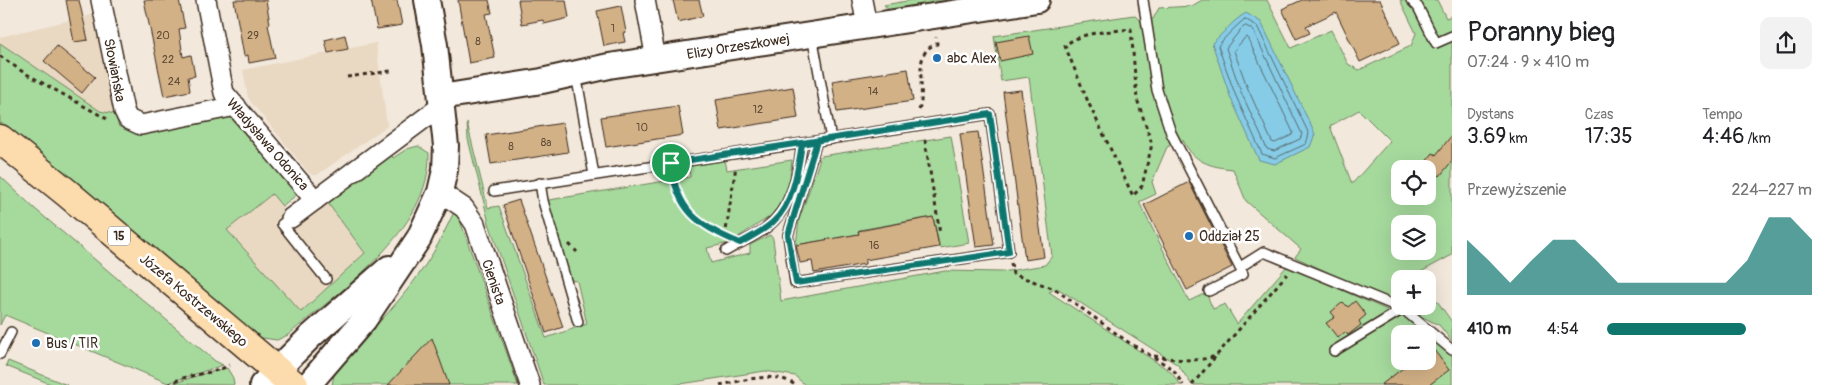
<!DOCTYPE html>
<html lang="pl">
<head>
<meta charset="utf-8">
<style>
  :root { --surface:#fff; --page:#f2f2f2; --text:#202124; --muted:#757577; --accent:#0f766e }
  body { margin:0; font-family:Pangolin,sans-serif; background:var(--page); color:var(--text); height:100vh; display:flex; flex-direction:column; font-size:19px; white-space:nowrap }
  * { box-sizing:border-box; margin:0 }
  p { font-size:16px; color:var(--muted) }
  .icon { flex:none; width:28px; height:28px; fill:none; stroke:currentColor; stroke-width:2; stroke-linecap:round; stroke-linejoin:round }
  .map { position:relative; flex:1; overflow:hidden }
  .drawer { display:flex; flex-direction:column; background:var(--surface); width:375px }
  .drawer>* { flex:none }
  .buttons { position:absolute; left:1391px; top:160px; display:grid; gap:10px }
  .buttons a { display:grid; place-items:center; width:45px; height:45px; border-radius:10px; background:var(--surface); box-shadow:0 5px 20px #0002; font-size:25px }
  .pin { position:absolute; display:grid; place-items:center; width:42px; height:42px; color:#fff; margin:-21px; border:2px solid #fff; border-radius:50%; box-shadow:0 1px 5px #0007 }
  .round { display:grid; place-items:center; flex:none; width:52px; height:52px; border-radius:10px; background:var(--page) }
  .headline { display:flex; align-items:center; justify-content:space-between; height:85px; padding:0 15px }
  h1 { font-size:28px; font-weight:600; line-height:38px }
  .figures { display:grid; grid-template-columns:repeat(3,1fr); gap:8px; height:85px; padding:5px 15px }
  .figures div { display:grid; align-content:center }
  .figures b { font-size:21px; font-weight:600 }
  .figures small { font-size:14px; font-weight:400 }
  .figures p { font-size:14px }
  .chart { height:140px; padding:10px 15px }
  .chart p { display:flex; justify-content:space-between }
  .chart svg { width:100%; height:90px; margin-top:5px; fill:var(--accent); opacity:.7 }
  ul { padding:0 15px; list-style:none; font-size:16px }
  li { display:grid; grid-template-columns:80px 60px 1fr; align-items:center; height:38px }
  li i { height:12px; border-radius:6px; background:var(--accent) }
  main { display:flex; flex:1; min-height:0 }
  .map>svg:first-child { display:block }
  .built { fill:#e9d8c2 }
  .green { fill:#a6da9d; stroke:#70825e; fill-rule:evenodd }
  .water { fill:#86cce7; stroke:#688b97 }
  .lines { fill:none; stroke-linecap:round; stroke-linejoin:round }
  .shore { stroke:#596b6e; stroke-width:1 }
  .building { fill:#d3b186; stroke:#3b2a1e }
  .service-casing { stroke:#3b2a1e; stroke-width:12 }
  .minor-casing { stroke:#3b2a1e; stroke-width:22 }
  .tertiary-casing { stroke:#3b2a1e; stroke-width:28 }
  .primary-casing { stroke:#3b2a1e; stroke-width:31 }
  .path { stroke:#3b2a1e; stroke-width:3; stroke-dasharray:4 4; stroke-linecap:butt }
  .service { stroke:#fff; stroke-width:9 }
  .minor { stroke:#fff; stroke-width:19 }
  .tertiary { stroke:#fff; stroke-width:24 }
  .primary { stroke:#fcdcac; stroke-width:28 }
  .route-casing { stroke:#fff; stroke-width:10 }
  .route { stroke:#0f766e; stroke-width:6 }
  .poi-dot { fill:#1f6fb2; stroke:#fff; stroke-width:2 }
  .labels { text-anchor:middle; stroke-width:5; stroke-linejoin:round; paint-order:stroke }
  .number-label { font-size:11px; fill:#614c38 }
  .shield { fill:#fff; stroke:#766a62; stroke-width:1 }
  .shield-label { font-size:12px; font-weight:bold; fill:#3b2a1e }
  .street-label { font-size:14px; fill:#3b2a1e; stroke:#fff }
  .poi-label { font-size:14px; fill:#3b2a1e; stroke:#fff; text-anchor:start }
</style>
</head>
<body>
<main>
<div class="map">
<svg width="1452" height="385" viewBox="0 0 1452 385">
  <rect width="100%" height="100%" fill="#f2e8db"/>
  <filter id="ink" filterUnits="userSpaceOnUse"><feTurbulence type="fractalNoise" baseFrequency=".02" numOctaves="2"/><feDisplacementMap in="SourceGraphic" scale="10" xChannelSelector="R" yChannelSelector="G"/><feConvolveMatrix kernelMatrix="1 2 1 2 8 2 1 2 1" color-interpolation-filters="sRGB"/></filter>
  <g filter="url(#ink)">
    <g class="built">
      <path d="M96,14L115,114L100,111L0,43V37Z"/>
      <path d="M376,43L387,126L317,175H312L308,172L251,102L248,97L243,70Z"/>
      <path d="M273,194L297,225L327,202L365,253L301,312L227,230Z"/>
    </g>
    <g class="green">
      <path d="M913,0H990L893,15L884,5Z"/>
      <path d="M1202,0H1267L1291,48L1331,30L1348,64L1359,70L1411,46L1416,33L1400,0H1437L1446,18L1452,16V255L1417,274L1420,279H1400V306L1295,257L1301,249L1246,201L1233,169C1211,167 1193,162 1183,140L1167,147L1152,182L1156,194L1139,202L1189,301L1206,293L1213,309L1225,304L1237,324L1287,266L1435,331L1452,352V385H1192L1178,365L1057,288L1049,292L1170,371L1181,385H805L795,376L765,371L674,385H544L489,223L468,139L467,123L488,208L499,206L546,338L587,324L577,281L565,279L543,201L690,177L688,160L724,155L727,170L792,160L789,187L780,210L729,243L707,248L711,263L750,253V245L770,235L773,239L781,301L945,271L1002,272L1045,265L1052,256L1029,77L1001,81L994,36L1134,15L1142,22L1153,19L1159,8L1192,6ZM1359,110L1390,141L1352,184L1330,126ZM1400,169H1428V196H1400ZM1400,224H1428V251H1400ZM1400,334H1428V361H1400Z"/>
      <path d="M0,43L100,111L115,114L119,127L227,116L234,119L299,193L282,206L272,194L227,230L301,312L365,253L327,202L391,154L393,158L407,149L418,146L429,153C431,230 341,290 288,335L277,340L256,337L0,133Z"/>
      <path d="M951,136L969,243L940,248L933,217L859,230V234L796,245L799,220L821,156Z"/>
      <path d="M0,176L35,209L215,361L223,365L168,383L5,315L0,325Z"/>
      <path d="M454,212H457L518,385H332L334,375L338,365C372,330 408,295 433,253C441,240 447,226 454,212Z"/>
      <path d="M1428,288L1452,322V341L1439,325L1400,306H1428Z"/>
      <path d="M8,361L67,385H53L6,366Z"/>
      <path d="M227,368L233,378L234,385L172,384L202,374Z"/>
    </g>
    <path class="water" d="M1246,13L1261,22L1315,134L1310,147L1275,164L1259,160L1230,96L1212,43C1224,33 1232,21 1246,13Z"/>
    <g class="lines">
      <g class="shore">
        <path d="M1245,19L1257,26L1309,134L1306,144L1275,158L1262,154L1235,94L1218,46C1222,40 1239,23 1245,19Z"/>
        <path d="M1246,26L1253,30L1302,134L1300,139L1274,151L1267,149L1241,92L1226,48L1241,29Z"/>
        <path d="M1246,37L1248,39L1293,132L1292,135L1275,143L1272,142L1248,89L1234,51Z"/>
      </g>
    </g>
    <g class="building">
      <path d="M66,0H79L88,40L74,42Z"/>
      <path d="M144,0H179L185,28L179,29L183,57L191,55L195,76L188,77L190,91L164,96Z"/>
      <path d="M234,0H266L270,24L268,25L275,58L249,63L248,55L244,56Z"/>
      <path d="M371,0H397L402,25L377,29Z"/>
      <path d="M458,0H489L492,13L486,14L495,58L469,63Z"/>
      <path d="M518,0H566L569,18L544,24L543,20L522,24Z"/>
      <path d="M673,0H699L703,16L678,22Z"/>
      <path d="M1302,0H1380L1400,43L1360,62L1336,12L1306,26L1310,33L1296,39L1282,9Z"/>
      <path d="M621,6L626,32L623,33L625,42L604,46L597,11Z"/>
      <path d="M345,35L348,49L328,53L325,40Z"/>
      <path d="M1029,36L1033,54L1000,61L996,42Z"/>
      <path d="M57,46L95,77L82,93L44,61Z"/>
      <path d="M908,69L913,101L837,112L832,81Z"/>
      <path d="M793,87L798,118L721,130L716,100Z"/>
      <path d="M1021,90L1044,257L1025,260L1003,92Z"/>
      <path d="M678,106L683,135L606,147L601,117Z"/>
      <path d="M563,123L568,152L491,164L486,135Z"/>
      <path d="M978,132L994,245L976,247L960,134Z"/>
      <path d="M1452,135V161L1440,176L1425,163L1433,153L1436,155Z"/>
      <path d="M1189,182L1232,267L1187,290L1144,205Z"/>
      <path d="M519,200L563,327L546,333L503,205Z"/>
      <path d="M933,217L939,247L865,260V264L814,273L812,261L800,263L796,245L859,234L858,231Z"/>
      <path d="M1355,301L1366,315L1359,321L1361,325L1348,335L1345,332L1338,338L1326,323L1335,317L1331,312L1343,302L1348,307Z"/>
      <path d="M432,338L449,385H388Z"/>
      <path d="M1428,342L1449,370L1429,385H1381L1412,361H1428Z"/>
    </g>
    <g class="lines">
      <defs>
        <g id="service">
          <path d="M1143,0L1157,90L1171,133L1243,274L1209,291"/>
          <path d="M1411,0L1418,7L1436,43L1452,36"/>
          <path d="M812,35L831,139"/>
          <path d="M576,74L594,175"/>
          <path d="M540,183L543,201L578,322"/>
          <path d="M494,191L990,114L1009,252L795,283L788,235L817,141"/>
          <path d="M291,218L282,224L326,279"/>
          <path d="M726,251C739,243 754,237 766,228C792,208 798,174 802,144"/>
          <path d="M1240,267L1264,252L1403,309L1452,350"/>
          <path d="M1334,351L1403,309"/>
          <path d="M0,354L11,332"/>
        </g>
        <g id="minor">
          <path d="M101,0L124,111L128,119L141,125L236,106"/>
          <path d="M206,0L224,93L315,200"/>
          <path d="M645,0L656,59"/>
          <path d="M862,0L867,26"/>
          <path d="M440,192L464,208L475,224L530,385"/>
          <path d="M291,218L441,106"/>
        </g>
        <g id="tertiary">
          <path d="M441,97L542,81L609,66L1037,0"/>
          <path d="M262,385L311,336L389,268"/>
          <path d="M308,385L364,320L419,238L440,192L445,170L446,146L435,45L427,0"/>
        </g>
        <path id="primary" d="M0,139L67,193L294,385"/>
      </defs>
      <use href="#service" class="service-casing"/>
      <use href="#minor" class="minor-casing"/>
      <use href="#tertiary" class="tertiary-casing"/>
      <use href="#primary" class="primary-casing"/>
      <g class="path">
        <path d="M1131,29L1137,99L1152,144L1142,186L1133,196L1089,104L1065,46C1080,31 1110,32 1131,29Z"/>
        <path d="M0,56L23,72L107,119H110"/>
        <path d="M347,77L391,71"/>
        <path d="M919,110C927,90 910,51 937,44L936,37"/>
        <path d="M925,140L940,234"/>
        <path d="M672,176C676,206 700,226 727,238"/>
        <path d="M725,237L736,166"/>
        <path d="M569,244L577,252"/>
        <path d="M1011,263L1013,274L1055,289L1128,342L1173,369L1183,385"/>
        <path d="M1154,356C1175,359 1195,363 1216,356L1287,274"/>
        <path d="M168,385C185,373 214,375 229,365"/>
        <path d="M720,385C743,381 775,370 795,385"/>
        <path d="M1192,385L1216,356"/>
      </g>
      <use href="#service" class="service"/>
      <use href="#minor" class="minor"/>
      <use href="#tertiary" class="tertiary"/>
      <use href="#primary" class="primary"/>
    </g>
  </g>
  <g class="lines" filter="url(#ink)">
    <defs>
      <path id="route" d="M671,163L990,114L1009,252L796,283L788,235L817,141L802,144C798,170 793,204 773,222C763,231 751,237 740,243C698,226 676,210 671,163"/>
    </defs>
    <use href="#route" class="route-casing"/>
    <use href="#route" class="route"/>
  </g>
  <g class="poi-dot">
    <circle cx="937" cy="58" r="5"/>
    <circle cx="1189" cy="236" r="5"/>
    <circle cx="36" cy="343" r="5"/>
  </g>
  <g class="labels">
    <g class="number-label">
      <text x="613" y="32">1</text>
      <text x="163" y="39">20</text>
      <text x="253" y="39">29</text>
      <text x="478" y="45">8</text>
      <text x="168" y="63">22</text>
      <text x="174" y="85">24</text>
      <text x="873" y="95">14</text>
      <text x="758" y="113">12</text>
      <text x="642" y="131">10</text>
      <text x="546" y="146">8a</text>
      <text x="511" y="150">8</text>
      <text x="874" y="249">16</text>
    </g>
    <rect class="shield" x="108" y="226.5" width="22" height="19" rx="4"/>
    <g class="shield-label">
      <text x="119" y="240">15</text>
    </g>
    <g class="street-label">
      <text transform="translate(738 46) rotate(-9)" y="5">Elizy Orzeszkowej</text>
      <text transform="translate(115 70) rotate(79)" y="5">Słowiańska</text>
      <text transform="translate(268 144) rotate(49)" y="5">Władysława Odonica</text>
      <text transform="translate(494 282) rotate(71)" y="5">Cienista</text>
      <text transform="translate(194 300) rotate(40)" y="5">Józefa Kostrzewskiego</text>
    </g>
    <g class="poi-label">
      <text x="947" y="63">abc Alex</text>
      <text x="1199" y="241">Oddział 25</text>
      <text x="46" y="348">Bus / TIR</text>
    </g>
  </g>
</svg>
<div class="buttons">
<a><svg class="icon" aria-label="locate" viewBox="0 0 24 24"><circle cx="12" cy="12" r="6"/><path d="M12 2v4M12 18v4M2 12h4M18 12h4"/></svg></a>
<a><svg class="icon" aria-label="layers" viewBox="0 0 24 24"><path d="M12 4l9 5-9 5-9-5zM3 14l9 5 9-5"/></svg></a>
<a>+</a>
<a>−</a>
</div>
<div class="pin" style="left:671px;top:163px;background:#1e9e55"><svg class="icon" aria-label="arrive" viewBox="0 0 24 24"><path d="M6 21V4h12l-3 4 3 4H6"/></svg></div>
</div>
<section class="drawer">
<div class="headline"><div><h1>Poranny bieg</h1><p>07:24 · 9 × 410 m</p></div><a class="round"><svg class="icon" aria-label="share" viewBox="0 0 24 24"><path d="M12 15V3M7 8l5-5 5 5M5 13v7h14v-7"/></svg></a></div>
<div class="figures">
<div><p>Dystans</p><b>3.69<small> km</small></b></div>
<div><p>Czas</p><b>17:35</b></div>
<div><p>Tempo</p><b>4:46<small> /km</small></b></div>
</div>
<div class="chart"><p><span>Przewyższenie</span>224–227 m</p>
<svg viewBox="0 0 160 44" preserveAspectRatio="none"><path d="M0 44V17L10 27L20 38L30 27L40 17L50 17L60 27L70 38L80 38L90 38L100 38L110 38L120 38L130 27L140 6L150 6L160 17V44z"/></svg>
</div>
<ul>
<li><b>410 m</b>4:54<i style="width:68%"></i></li>
</ul>
</section>
</main>
</body>
</html>
